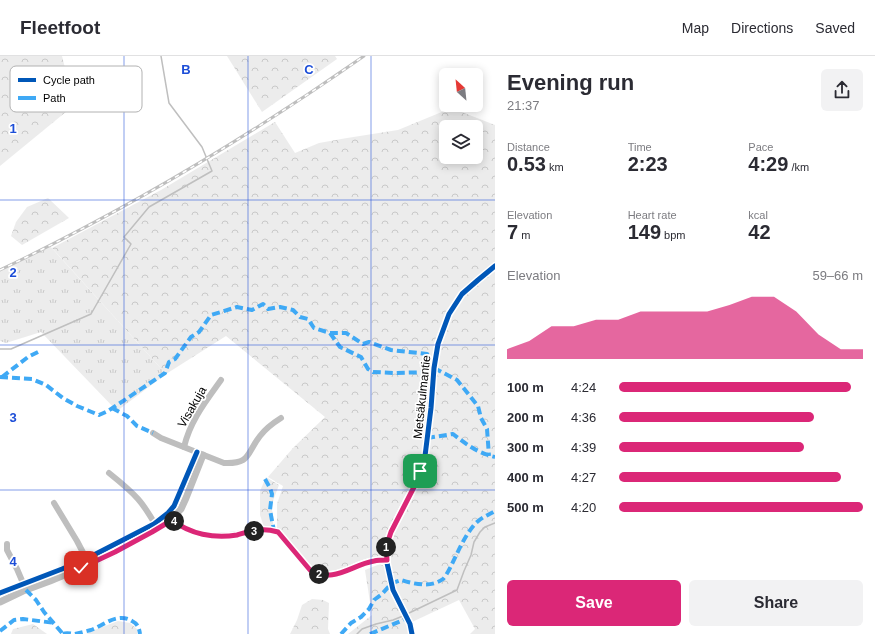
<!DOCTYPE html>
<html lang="en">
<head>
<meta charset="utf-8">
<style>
  :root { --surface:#fff; --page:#f2f2f3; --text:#2b2b33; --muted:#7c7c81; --line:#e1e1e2; --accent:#db2777 }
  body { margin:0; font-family:Arial,sans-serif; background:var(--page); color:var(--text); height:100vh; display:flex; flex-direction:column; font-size:15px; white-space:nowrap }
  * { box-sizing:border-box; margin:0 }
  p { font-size:13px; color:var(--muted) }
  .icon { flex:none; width:22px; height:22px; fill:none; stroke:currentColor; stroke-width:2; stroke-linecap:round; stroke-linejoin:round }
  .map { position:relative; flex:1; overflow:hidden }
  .panel { display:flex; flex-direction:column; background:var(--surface); width:380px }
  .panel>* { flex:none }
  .needle { width:26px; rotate:333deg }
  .buttons { position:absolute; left:439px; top:12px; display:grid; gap:8px }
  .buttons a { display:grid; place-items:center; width:44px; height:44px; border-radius:6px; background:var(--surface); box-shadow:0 2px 10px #0003; font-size:20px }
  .pin { position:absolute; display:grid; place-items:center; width:34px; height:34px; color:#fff; margin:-17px; border-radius:8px; box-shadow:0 2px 6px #0006 }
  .km { position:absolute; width:20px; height:20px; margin:-10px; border-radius:50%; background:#222; color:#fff; font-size:11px; line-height:20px; text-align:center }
  .round { display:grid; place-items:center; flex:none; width:42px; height:42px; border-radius:6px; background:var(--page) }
  .headline { display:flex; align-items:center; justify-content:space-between; height:68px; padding:0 12px }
  h1 { font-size:22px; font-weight:700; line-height:30px }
  .stats { display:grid; grid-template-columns:repeat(3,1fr); gap:6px; height:68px; padding:4px 12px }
  .stats div { display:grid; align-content:center }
  .stats b { font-size:20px; font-weight:700 }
  .stats small { font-size:11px; font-weight:400 }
  .stats p { font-size:11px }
  .chart { height:112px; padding:8px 12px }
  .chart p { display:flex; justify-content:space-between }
  .chart svg { width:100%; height:72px; margin-top:4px; fill:var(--accent); opacity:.7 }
  .primary-button { display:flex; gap:8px; margin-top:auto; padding:8px 12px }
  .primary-button a { flex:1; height:46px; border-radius:6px; background:var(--accent); color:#fff; font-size:16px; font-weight:700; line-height:46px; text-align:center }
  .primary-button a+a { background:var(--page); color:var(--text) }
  ul { padding:0 12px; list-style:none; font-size:13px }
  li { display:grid; grid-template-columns:64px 48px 1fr; align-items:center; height:30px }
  li i { height:10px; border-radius:5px; background:var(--accent) }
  header { display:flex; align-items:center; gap:24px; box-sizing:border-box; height:56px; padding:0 20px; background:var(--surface); border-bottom:1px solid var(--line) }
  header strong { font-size:19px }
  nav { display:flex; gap:22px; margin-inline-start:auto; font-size:14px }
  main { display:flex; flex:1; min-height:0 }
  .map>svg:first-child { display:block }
  .grass { fill:url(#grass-tufts) }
  .forest { fill:url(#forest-crowns); fill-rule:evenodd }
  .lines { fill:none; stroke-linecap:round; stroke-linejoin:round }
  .stream { stroke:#bfbfbf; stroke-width:1.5 }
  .minor { stroke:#bebebe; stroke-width:6 }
  .tertiary { stroke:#bebebe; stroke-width:7 }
  .rail-casing { stroke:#bebebe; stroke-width:3 }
  .rail { stroke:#fff; stroke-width:1.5; stroke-dasharray:4.5; stroke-linecap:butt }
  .quiet { stroke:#3fa9f5; stroke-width:4; stroke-dasharray:8 4; stroke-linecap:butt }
  .cycleway-casing { stroke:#fff; stroke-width:8 }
  .cycleway { stroke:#0057b8; stroke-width:5 }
  .route-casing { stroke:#fff; stroke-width:8 }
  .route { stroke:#db2777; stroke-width:5 }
  .grid { fill:none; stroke:#1d4ed8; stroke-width:1; stroke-opacity:0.55 }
  .labels { text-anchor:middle; stroke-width:3.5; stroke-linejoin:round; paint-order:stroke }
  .street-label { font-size:12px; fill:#000; stroke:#fff }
  .key { fill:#fff; stroke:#b2b2b2; stroke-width:1 }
  .key-label { font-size:11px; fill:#000 }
  .grid-label { font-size:13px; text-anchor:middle; font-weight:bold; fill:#1d4ed8; stroke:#fff; stroke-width:3.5; stroke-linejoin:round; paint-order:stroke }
</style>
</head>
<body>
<header>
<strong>Fleetfoot</strong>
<nav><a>Map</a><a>Directions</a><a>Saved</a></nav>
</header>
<main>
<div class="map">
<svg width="495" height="578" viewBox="0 0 495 578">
  <defs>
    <pattern id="grass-tufts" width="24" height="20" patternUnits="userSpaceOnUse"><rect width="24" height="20" fill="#ececec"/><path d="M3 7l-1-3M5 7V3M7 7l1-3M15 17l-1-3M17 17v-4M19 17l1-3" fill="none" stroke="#c9c9c9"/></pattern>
    <pattern id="forest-crowns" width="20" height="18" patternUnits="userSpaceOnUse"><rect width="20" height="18" fill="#ececec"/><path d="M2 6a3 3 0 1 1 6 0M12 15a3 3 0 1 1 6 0" fill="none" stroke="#c9c9c9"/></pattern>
  </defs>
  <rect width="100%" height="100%" fill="#fff"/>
  <path class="grass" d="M50,190L166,318L117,355L41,276L6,287L0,285V214Z"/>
  <g class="forest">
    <path d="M0,0H62L65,12L67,55L0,110Z"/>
    <path d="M227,0H335L337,3L262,56Z"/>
    <path d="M449,53H454L495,69V578H470L475,573L459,544L412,566L395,533L388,503L373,504L338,516L327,517L315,516L307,509L277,473V448L283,430L268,421L293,392L325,361L226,280L166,318L52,192L161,134L275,66L295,97L319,87L347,82L398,74ZM446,71H476V101H446Z"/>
    <path d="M48,142L69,162L22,189L11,180L16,166L27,151Z"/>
    <path d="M266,421L279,429L271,450L273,458V468L270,474H265L260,459V435Z"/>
    <path d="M380,508L389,512L393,534L412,578H348L372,559L365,514Z"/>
    <path d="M312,543L323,544L329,547L328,573L330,578H290L297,564L302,549Z"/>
    <path d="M118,565L130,567L137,573V578H86L92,575Z"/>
    <path d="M33,568L47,578H11L13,573Z"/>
  </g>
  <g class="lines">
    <g class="stream">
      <path d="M0,293H11L91,258L131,188L124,181L149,151L212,115L202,91L169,47L161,0"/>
      <path d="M407,558L457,534L464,515L471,499L474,486L480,476L485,471L495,467"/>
      <path d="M357,578L362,573L376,568L393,564L403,560"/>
    </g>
    <g class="minor">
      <path d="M153,377L161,382L224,407C251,408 246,398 260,380C266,372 273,367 281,362"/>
      <path d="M184,391C190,365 206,345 221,324"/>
      <path d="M109,417C119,425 130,434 138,443C146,452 152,463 158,473"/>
      <path d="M54,447L77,485L89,508"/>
      <path d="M172,464C195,482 221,482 248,476"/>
      <path d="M7,488V494L17,513L26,534"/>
      <path d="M412,578L410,568L393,534L387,507L386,491L391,476L414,431L425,400L431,352L434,312L438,288L449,258L462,238L478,224L495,210"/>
    </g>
    <path class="tertiary" d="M0,546L23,535L50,525L81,512L115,496L152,476L168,466L181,453L186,442L203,399"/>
    <defs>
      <path id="rail" d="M0,214C128,153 248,81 364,0"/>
    </defs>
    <use href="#rail" class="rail-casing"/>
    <use href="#rail" class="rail"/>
    <g class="quiet">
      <path d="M330,277L340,291L361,301L368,313L373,316L394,317L433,316"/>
      <path d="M434,312L457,324L478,350L481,362L487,373L489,400"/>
      <path d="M0,321L32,323L46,329L63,342L77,350L99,359L108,355L165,317L169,306L175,303L191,281L199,276L211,259L237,251L252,254L263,248L268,253L280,251L293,254L300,261L308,263L314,272L330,277H346L363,288L369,286L391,294L427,298L435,303"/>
      <path d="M2,321L28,301L40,295"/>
      <path d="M112,352L127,360L137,370L153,377"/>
      <path d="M427,382L453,378C467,389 478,397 495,401"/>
      <path d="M265,423L270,432L272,438L270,454L274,475"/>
      <path d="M26,534L36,544L44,556L63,578"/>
      <path d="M0,575L14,564L23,563L55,567"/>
      <path d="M63,578C67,576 71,578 75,578C79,577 87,575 91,574C104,569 118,556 132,565C138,568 139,572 140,578"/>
      <path d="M341,578L351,567L361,561L369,553L374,544L382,538L392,527L401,524C414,528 431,532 443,523C446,520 449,514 451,510C458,496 464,481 474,469C480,462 488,459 495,455"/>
      <path d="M370,578L408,562"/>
    </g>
    <defs>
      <g id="cycleway">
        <path d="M248,476C259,473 266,473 277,476L310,514C334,528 351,509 374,505C378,504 383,504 387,504"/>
        <path d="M0,537L62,513L86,503L154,468L168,457L174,450L197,396"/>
        <path d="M412,578L410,568L393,534L387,507L386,491L391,476L414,431L425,400L431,352L434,312L438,288L449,258L462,238L478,224L495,210"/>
      </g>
    </defs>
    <use href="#cycleway" class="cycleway-casing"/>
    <use href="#cycleway" class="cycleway"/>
  </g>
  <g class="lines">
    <defs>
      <path id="route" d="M81,512L115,496L152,476L172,464C190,478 214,483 237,479C244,477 252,474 259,474C265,473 271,474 278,476L310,514C334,528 351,509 374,505C378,504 383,504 387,504L386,491L391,476L414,431L420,415"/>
    </defs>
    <use href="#route" class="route-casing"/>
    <use href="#route" class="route"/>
  </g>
  <path class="grid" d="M124,0V578M248,0V578M371,0V578M0,144H495M0,289H495M0,434H495"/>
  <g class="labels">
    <g class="street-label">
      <text transform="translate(422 341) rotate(-84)" y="4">Metsäkulmantie</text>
      <text transform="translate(192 351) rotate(-60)" y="4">Visakuja</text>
    </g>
  </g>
  <rect x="10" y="10" width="132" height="46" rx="6" class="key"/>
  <rect x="18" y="22" width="18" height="4" fill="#0057b8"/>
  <rect x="18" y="40" width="18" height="4" fill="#3fa9f5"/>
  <g class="key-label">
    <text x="43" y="28">Cycle path</text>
    <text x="43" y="46">Path</text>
  </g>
  <g class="grid-label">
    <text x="186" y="18">B</text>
    <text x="309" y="18">C</text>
    <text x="13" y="77">1</text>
    <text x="13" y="221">2</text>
    <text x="13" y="366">3</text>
    <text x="13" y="510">4</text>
  </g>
</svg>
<div class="buttons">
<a><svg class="needle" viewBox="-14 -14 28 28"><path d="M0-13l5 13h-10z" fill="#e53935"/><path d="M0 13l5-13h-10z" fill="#7c7c81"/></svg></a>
<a><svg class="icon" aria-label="layers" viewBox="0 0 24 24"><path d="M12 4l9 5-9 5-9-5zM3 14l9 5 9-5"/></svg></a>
</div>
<div class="pin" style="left:420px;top:415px;background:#1e9e55"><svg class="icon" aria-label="arrive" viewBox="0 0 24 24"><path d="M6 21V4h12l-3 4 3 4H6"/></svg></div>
<div class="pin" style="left:81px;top:512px;background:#d93025"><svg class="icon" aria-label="check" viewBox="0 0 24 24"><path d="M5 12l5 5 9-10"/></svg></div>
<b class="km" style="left:386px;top:491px">1</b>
<b class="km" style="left:319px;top:518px">2</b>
<b class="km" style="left:254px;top:475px">3</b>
<b class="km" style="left:174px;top:465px">4</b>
</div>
<section class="panel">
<div class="headline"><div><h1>Evening run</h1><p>21:37</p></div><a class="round"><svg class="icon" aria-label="share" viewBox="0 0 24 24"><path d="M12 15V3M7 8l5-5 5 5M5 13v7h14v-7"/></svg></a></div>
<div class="stats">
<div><p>Distance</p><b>0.53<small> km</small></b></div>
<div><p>Time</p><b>2:23</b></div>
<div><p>Pace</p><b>4:29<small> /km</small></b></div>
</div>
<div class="stats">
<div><p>Elevation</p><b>7<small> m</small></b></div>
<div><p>Heart rate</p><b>149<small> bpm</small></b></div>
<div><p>kcal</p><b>42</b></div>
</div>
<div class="chart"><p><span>Elevation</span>59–66 m</p>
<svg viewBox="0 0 160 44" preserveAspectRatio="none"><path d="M0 44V38L10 33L20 24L30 24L40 20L50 20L60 15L70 15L80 15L90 15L100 11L110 6L120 6L130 15L140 29L150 38L160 38V44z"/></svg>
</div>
<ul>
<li><b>100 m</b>4:24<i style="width:95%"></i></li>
<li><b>200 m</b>4:36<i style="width:80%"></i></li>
<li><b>300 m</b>4:39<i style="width:76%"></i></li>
<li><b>400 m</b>4:27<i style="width:91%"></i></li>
<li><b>500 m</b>4:20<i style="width:100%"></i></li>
</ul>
<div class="primary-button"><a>Save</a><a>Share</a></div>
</section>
</main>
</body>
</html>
